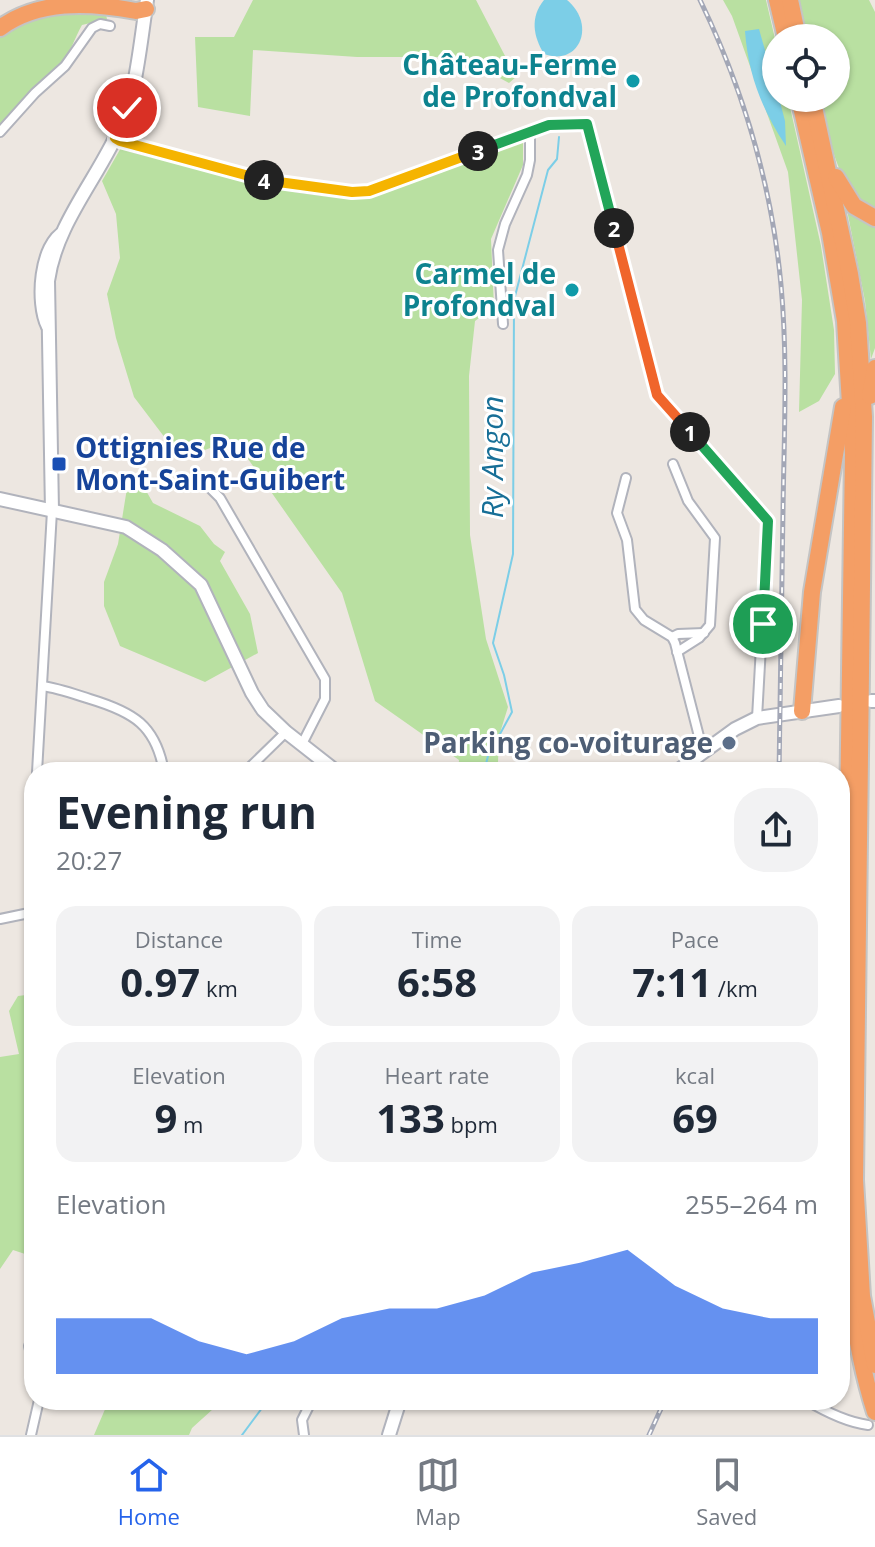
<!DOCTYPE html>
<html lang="en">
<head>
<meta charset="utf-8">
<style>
  :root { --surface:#fff; --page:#f2f2f3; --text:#1f2937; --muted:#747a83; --line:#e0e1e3; --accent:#2563eb }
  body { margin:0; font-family:"Open Sans",sans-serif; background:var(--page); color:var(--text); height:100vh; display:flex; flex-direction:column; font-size:30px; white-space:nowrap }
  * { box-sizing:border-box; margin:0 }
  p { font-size:26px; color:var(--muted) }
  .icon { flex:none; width:44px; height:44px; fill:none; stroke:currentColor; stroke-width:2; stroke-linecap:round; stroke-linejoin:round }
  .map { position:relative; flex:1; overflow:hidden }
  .side { position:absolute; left:24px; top:762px; width:826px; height:648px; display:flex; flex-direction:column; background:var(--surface); border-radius:32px; box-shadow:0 2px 6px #0004 }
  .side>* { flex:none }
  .tools { position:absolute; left:762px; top:24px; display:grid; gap:16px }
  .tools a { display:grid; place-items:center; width:88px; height:88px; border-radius:50%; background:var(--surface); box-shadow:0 2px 6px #0004; font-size:40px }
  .pin { position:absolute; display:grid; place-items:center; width:68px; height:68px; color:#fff; margin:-34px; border:4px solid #fff; border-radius:50%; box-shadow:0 2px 8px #0007 }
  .km { position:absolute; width:40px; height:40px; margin:-20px; border-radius:50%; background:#222; color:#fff; font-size:22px; line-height:40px; text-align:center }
  .round { display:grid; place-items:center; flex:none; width:84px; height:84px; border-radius:32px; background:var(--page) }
  .overview { display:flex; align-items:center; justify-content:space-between; height:136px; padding:0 32px }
  h1 { font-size:44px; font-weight:700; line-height:60px }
  .metrics { display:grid; grid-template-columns:repeat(3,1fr); gap:12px; height:136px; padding:8px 32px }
  .metrics div { display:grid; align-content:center; border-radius:20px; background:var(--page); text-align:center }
  .metrics b { font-size:40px; font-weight:700 }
  .metrics small { font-size:22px; font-weight:400 }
  .metrics p { font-size:22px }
  .chart { height:224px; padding:16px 32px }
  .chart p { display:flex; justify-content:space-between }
  .chart svg { width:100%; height:144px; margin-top:8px; fill:var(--accent); opacity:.7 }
  .tabs { display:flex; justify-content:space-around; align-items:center; height:112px; border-top:2px solid var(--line); background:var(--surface); font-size:22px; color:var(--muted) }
  .tabs a { display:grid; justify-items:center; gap:4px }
  .tabs .on { color:var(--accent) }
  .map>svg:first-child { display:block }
  .green { fill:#b9e0a1 }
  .water { fill:#7ccee7 }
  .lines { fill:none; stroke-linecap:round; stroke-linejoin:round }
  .stream { stroke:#7ccee7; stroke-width:2 }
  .street-casing { stroke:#b1b3bc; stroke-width:12 }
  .secondary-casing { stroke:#b1b3bc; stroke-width:16 }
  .highway-casing { stroke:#c4c4c4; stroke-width:20 }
  .street { stroke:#fff; stroke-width:8 }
  .secondary { stroke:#fff; stroke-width:12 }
  .highway { stroke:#f49e65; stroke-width:16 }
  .rail-casing { stroke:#a3a7b6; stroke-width:5 }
  .rail { stroke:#fff; stroke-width:2; stroke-dasharray:6; stroke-linecap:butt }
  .split-1-casing { stroke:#fff; stroke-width:16 }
  .split-2-casing { stroke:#fff; stroke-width:16 }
  .split-3-casing { stroke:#fff; stroke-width:16 }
  .split-4-casing { stroke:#fff; stroke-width:16 }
  .split-5-casing { stroke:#fff; stroke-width:16 }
  .split-1 { stroke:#22a559; stroke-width:10 }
  .split-2 { stroke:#f0652b; stroke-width:10 }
  .split-3 { stroke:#22a559; stroke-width:10 }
  .split-4 { stroke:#f5b400; stroke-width:10 }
  .split-5 { stroke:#f5b400; stroke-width:10 }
  .culture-dot { fill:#0f9aa8; stroke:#fff; stroke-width:3 }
  .transit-dot { fill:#1a4fb4; stroke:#fff; stroke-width:3 }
  .service-dot { fill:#5c6f8a; stroke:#fff; stroke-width:3 }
  .labels { text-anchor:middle; stroke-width:6; stroke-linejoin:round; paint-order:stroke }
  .culture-label { font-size:28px; font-weight:bold; fill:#0d838f; stroke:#fff; text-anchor:end }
  .transit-label { font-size:28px; font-weight:bold; fill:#164399; stroke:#fff; text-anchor:start }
  .service-label { font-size:28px; font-weight:bold; fill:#4e5e75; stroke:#fff; text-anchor:end }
  .water-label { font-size:30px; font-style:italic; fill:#176f97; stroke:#fff }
</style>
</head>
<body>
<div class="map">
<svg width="875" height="1435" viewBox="0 0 875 1435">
  <rect width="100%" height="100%" fill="#ede7e1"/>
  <g class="green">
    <path d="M253,0H476L516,77L509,83L461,57H357L253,50L250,116L198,107L195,37H234Z"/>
    <path d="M723,0H766L776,43V98H788L821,246L834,330L835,374L819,401L799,412L802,300L788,172L732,16Z"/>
    <path d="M799,0H869L875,12V211C834,187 831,140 821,98H836V38H807Z"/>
    <path d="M38,9L105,11L107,19L82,25C74,39 71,53 60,64C41,85 19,103 0,124V36L15,21Z"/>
    <path d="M523,141V165L491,239L494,307L475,321L469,376L470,535L486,639L508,707L499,736L498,762L492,772H458L459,760L375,701L342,593L234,439L181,459L134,397L116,338L107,294L120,258L116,214L102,181L122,146L245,182L294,192L369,197Z"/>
    <path d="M847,210L875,227V348L871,359L865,301Z"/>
    <path d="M140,480L153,503L200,526L214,544L225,552L220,561L250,614L258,653L205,682L120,646L104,606V582L118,544L128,482Z"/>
    <path d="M34,994V1257L13,1250L0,1269V1057L19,1054L9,1011L18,996Z"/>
    <path d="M109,1400H223L192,1428L189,1435H94Z"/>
  </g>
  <g class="water">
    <path d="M544,0H567C597,25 579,67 544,54C533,36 530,17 544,0Z"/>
    <path d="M759,29L776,89V98H779L785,121L786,146C762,110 748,74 745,31Z"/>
  </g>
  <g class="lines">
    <g class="stream">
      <path d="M484,772L488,756L512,712L504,675L493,643L513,554L514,300L548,170L557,159L559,137"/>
      <path d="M242,1435L268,1400"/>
    </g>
    <defs>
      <g id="street">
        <path d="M0,132L35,93L65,66L92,28L100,24L110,26"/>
        <path d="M115,138C131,149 155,151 174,156C237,173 303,195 369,191L549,125L587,124L657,395L768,521L757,718"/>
        <path d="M503,324L498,250L505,224L527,175L530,160V134"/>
        <path d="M46,327C34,303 38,243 64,230"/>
        <path d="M673,464L688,501L715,538L710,625L699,638L677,652"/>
        <path d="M626,478L617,513L627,540L635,609L644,620L672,637L675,643L703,752"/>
        <path d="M203,481L220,498L325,679V699L302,744"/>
        <path d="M672,637L678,634L704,633"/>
        <path d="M42,686C58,688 74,694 90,699C133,712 156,725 164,772"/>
        <path d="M37,772L52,511"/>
        <path d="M245,772L286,732"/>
        <path d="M0,919L34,912"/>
        <path d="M34,1334L29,1346L34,1366"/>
        <path d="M806,1400C826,1412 846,1422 868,1425"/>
        <path d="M31,1435L39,1400"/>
        <path d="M304,1435L302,1420L312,1400"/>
      </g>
      <g id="secondary">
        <path d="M0,499L126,527L162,550L201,585L252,693L263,710L286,732L337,772"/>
        <path d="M52,511L48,281C56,222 101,175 123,121C137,87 141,37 147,0"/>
        <path d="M871,701H875"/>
        <path d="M676,772L735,729L757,718L839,706"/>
        <path d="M389,1435L400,1400"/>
      </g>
      <g id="highway">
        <path d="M777,0L786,38"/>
        <path d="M790,0L798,38"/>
        <path d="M0,28C38,0 88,2 136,11L146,9"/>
        <path d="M799,98L830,233L845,321L853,454L843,1179C846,1258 851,1337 875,1412"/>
        <path d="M812,98L850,274L858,323L864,417L855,1180L862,1296L875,1365"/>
        <path d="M836,177L854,206L875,218"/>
        <path d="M870,396L875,368"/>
        <path d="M802,711L812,592L843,407"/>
      </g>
    </defs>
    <use href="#street" class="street-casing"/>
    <use href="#secondary" class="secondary-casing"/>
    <use href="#highway" class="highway-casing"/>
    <use href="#street" class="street"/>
    <use href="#secondary" class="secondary"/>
    <use href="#highway" class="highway"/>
    <defs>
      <g id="rail">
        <path d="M700,0C743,89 772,187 781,285C788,360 784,436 783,510C782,598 781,685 779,772"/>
        <path d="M649,1435L665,1400"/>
      </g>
    </defs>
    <use href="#rail" class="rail-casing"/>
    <use href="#rail" class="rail"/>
  </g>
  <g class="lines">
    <defs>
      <path id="split-1" d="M690,432L768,521L763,624"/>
      <path id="split-2" d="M614,228L657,395L690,432"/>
      <path id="split-3" d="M478,151L549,125L587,124L614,228"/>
      <path id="split-4" d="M264,180L352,192L369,191L478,151"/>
      <path id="split-5" d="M127,108L115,138L120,141L264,180"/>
    </defs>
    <use href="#split-1" class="split-1-casing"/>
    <use href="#split-2" class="split-2-casing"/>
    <use href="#split-3" class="split-3-casing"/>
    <use href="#split-4" class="split-4-casing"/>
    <use href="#split-5" class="split-5-casing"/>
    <use href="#split-1" class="split-1"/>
    <use href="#split-2" class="split-2"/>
    <use href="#split-3" class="split-3"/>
    <use href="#split-4" class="split-4"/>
    <use href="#split-5" class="split-5"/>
  </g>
  <g class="culture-dot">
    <circle cx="633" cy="81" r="8"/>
    <circle cx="572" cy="290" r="8"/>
  </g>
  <rect class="transit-dot" x="51" y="456" width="16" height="16" rx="4"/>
  <circle class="service-dot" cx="729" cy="743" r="8"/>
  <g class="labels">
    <g class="culture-label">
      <text x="617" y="75">Château-Ferme<tspan x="617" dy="32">de Profondval</tspan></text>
      <text x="556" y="284">Carmel de<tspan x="556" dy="32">Profondval</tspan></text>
    </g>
    <g class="transit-label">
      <text x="75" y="458">Ottignies Rue de<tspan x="75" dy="32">Mont-Saint-Guibert</tspan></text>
    </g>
    <g class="service-label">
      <text x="713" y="753">Parking co-voiturage</text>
    </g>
    <g class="water-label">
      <text transform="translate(493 457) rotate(-90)" y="10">Ry Angon</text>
    </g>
  </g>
</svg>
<div class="tools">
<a><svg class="icon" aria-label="locate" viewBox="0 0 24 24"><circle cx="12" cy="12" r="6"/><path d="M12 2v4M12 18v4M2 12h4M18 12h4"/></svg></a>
</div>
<div class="pin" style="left:763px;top:624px;background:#1e9e55"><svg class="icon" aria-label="arrive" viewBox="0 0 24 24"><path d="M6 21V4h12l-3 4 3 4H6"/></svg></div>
<div class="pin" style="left:127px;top:108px;background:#d93025"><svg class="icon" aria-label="check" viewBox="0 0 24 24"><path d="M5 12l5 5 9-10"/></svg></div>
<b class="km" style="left:690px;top:432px">1</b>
<b class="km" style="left:614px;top:228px">2</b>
<b class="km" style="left:478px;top:151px">3</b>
<b class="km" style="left:264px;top:180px">4</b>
<section class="side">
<div class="overview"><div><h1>Evening run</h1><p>20:27</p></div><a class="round"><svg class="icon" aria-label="share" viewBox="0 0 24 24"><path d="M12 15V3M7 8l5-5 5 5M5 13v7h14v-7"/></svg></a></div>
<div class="metrics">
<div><p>Distance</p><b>0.97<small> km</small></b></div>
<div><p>Time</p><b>6:58</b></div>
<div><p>Pace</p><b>7:11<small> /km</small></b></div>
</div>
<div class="metrics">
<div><p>Elevation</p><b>9<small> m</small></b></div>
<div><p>Heart rate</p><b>133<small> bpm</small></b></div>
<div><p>kcal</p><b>69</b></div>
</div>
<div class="chart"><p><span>Elevation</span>255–264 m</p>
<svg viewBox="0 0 160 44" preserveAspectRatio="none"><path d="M0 44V27L10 27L20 27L30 34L40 38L50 34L60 27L70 24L80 24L90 20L100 13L110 10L120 6L130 17L140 24L150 27L160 27V44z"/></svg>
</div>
</section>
</div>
<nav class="tabs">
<a class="on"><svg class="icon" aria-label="home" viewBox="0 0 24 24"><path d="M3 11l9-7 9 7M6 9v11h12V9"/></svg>Home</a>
<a><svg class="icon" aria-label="map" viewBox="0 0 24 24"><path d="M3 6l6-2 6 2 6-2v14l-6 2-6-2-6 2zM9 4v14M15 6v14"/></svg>Map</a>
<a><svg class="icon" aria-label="saved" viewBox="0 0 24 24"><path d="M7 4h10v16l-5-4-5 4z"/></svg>Saved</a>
</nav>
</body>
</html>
